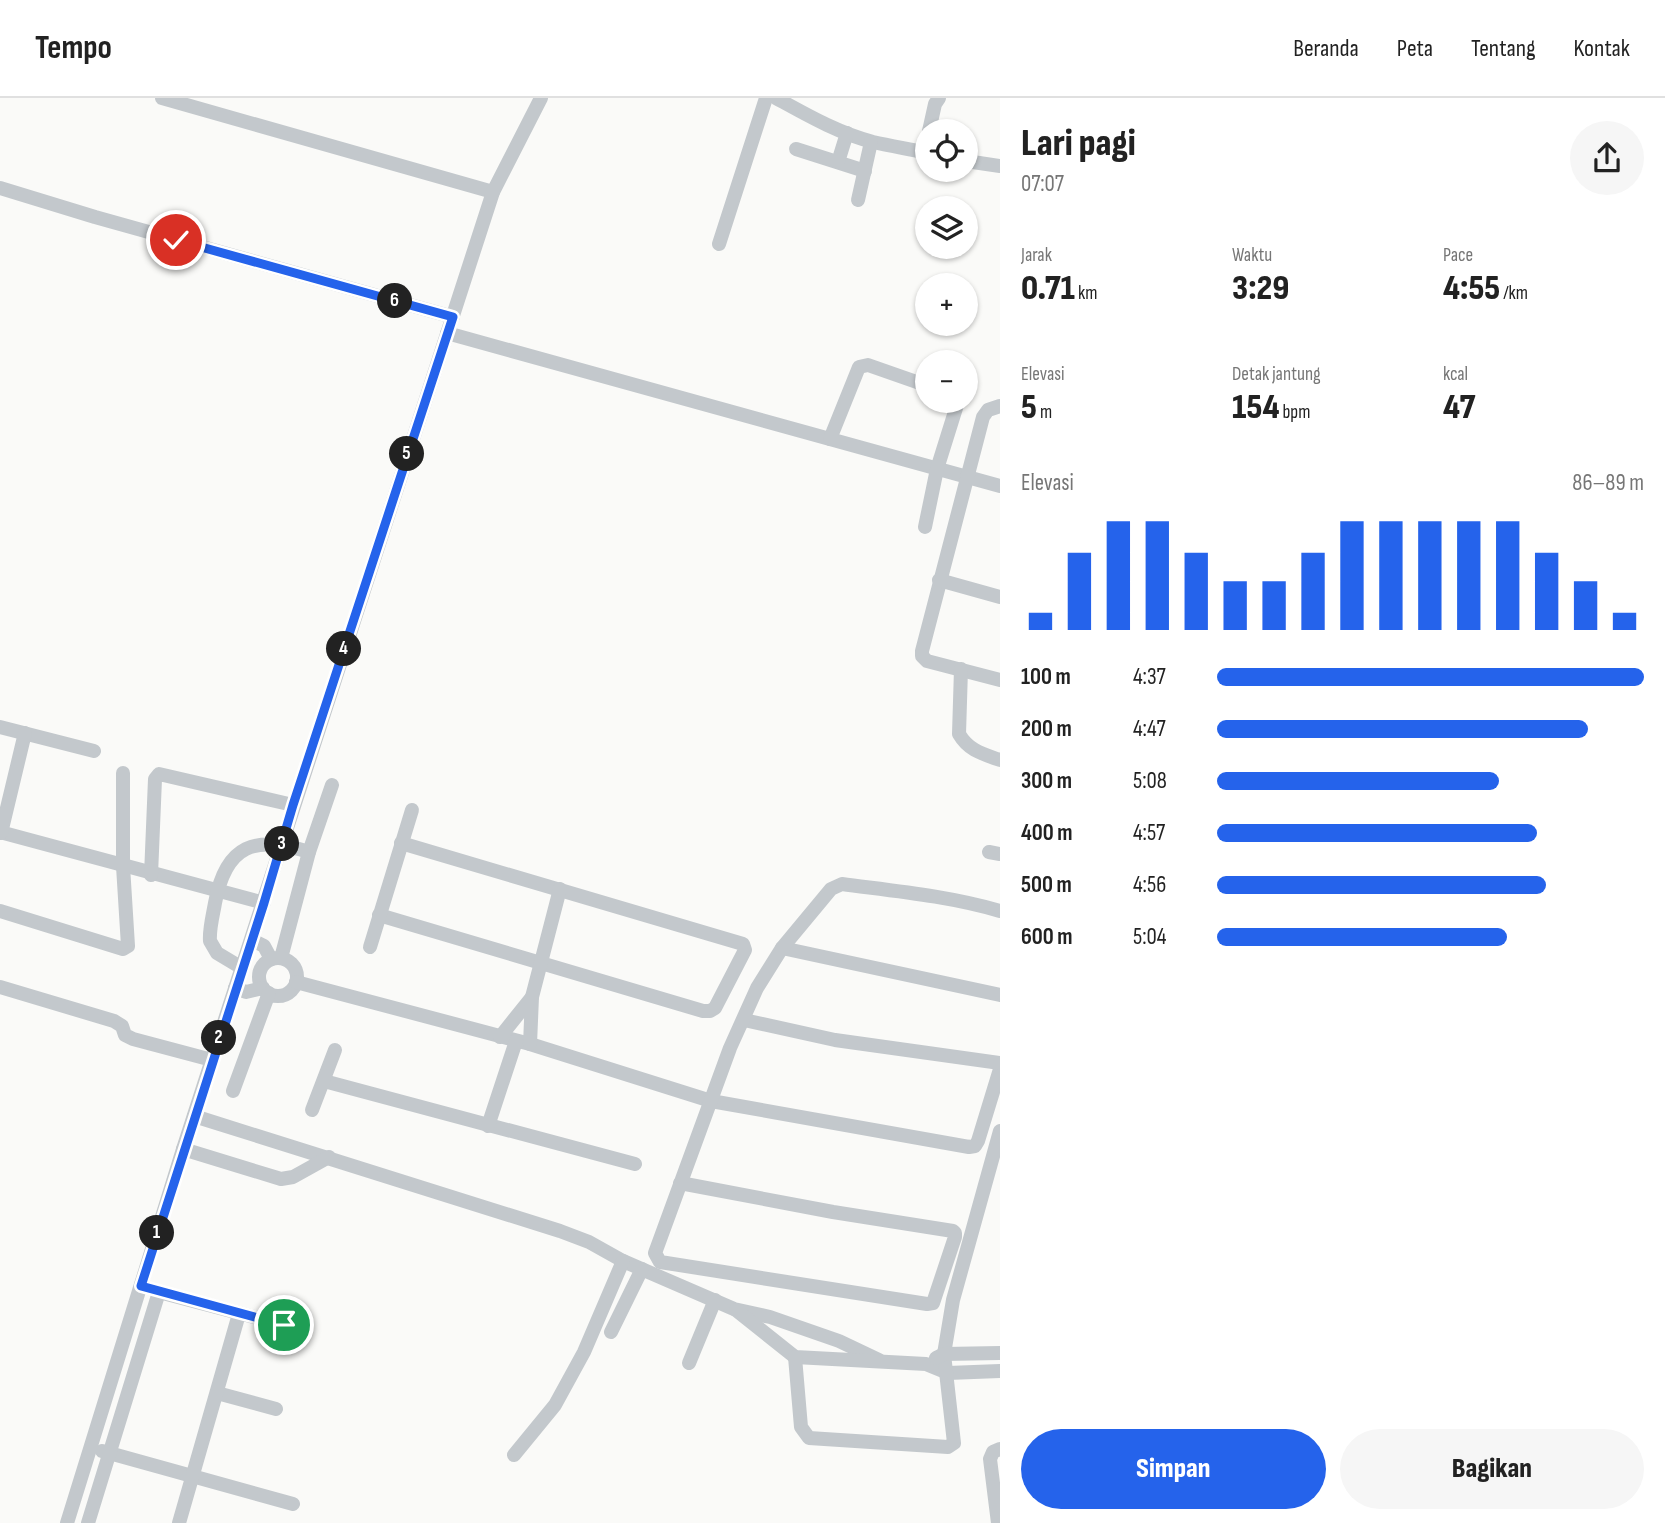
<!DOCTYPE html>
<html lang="id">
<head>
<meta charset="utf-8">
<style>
  :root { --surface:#fff; --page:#f6f6f6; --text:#222; --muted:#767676; --line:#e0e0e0; --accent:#2563eb }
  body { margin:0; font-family:"Sofia Sans Condensed",sans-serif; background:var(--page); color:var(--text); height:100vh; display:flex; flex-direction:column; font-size:26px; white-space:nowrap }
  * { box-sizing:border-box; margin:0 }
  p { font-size:23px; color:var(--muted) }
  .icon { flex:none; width:38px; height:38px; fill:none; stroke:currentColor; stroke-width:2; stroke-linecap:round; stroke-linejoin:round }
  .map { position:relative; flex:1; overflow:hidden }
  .panel { display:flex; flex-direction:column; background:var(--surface); width:665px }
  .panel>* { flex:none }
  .buttons { position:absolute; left:915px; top:21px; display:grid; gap:14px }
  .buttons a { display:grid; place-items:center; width:63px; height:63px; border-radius:50%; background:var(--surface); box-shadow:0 2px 5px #0004; font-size:35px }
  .pin { position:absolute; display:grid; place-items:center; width:60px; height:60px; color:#fff; margin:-30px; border:4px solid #fff; border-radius:50%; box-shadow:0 2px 7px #0007 }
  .km { position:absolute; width:35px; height:35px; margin:-18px; border-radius:50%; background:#222; color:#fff; font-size:19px; line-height:35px; text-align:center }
  .round { display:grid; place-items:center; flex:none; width:74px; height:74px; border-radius:37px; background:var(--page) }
  .summary { display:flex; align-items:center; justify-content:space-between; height:119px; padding:0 21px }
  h1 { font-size:38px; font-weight:800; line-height:52px }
  .stats { display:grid; grid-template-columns:repeat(3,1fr); gap:10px; height:119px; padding:7px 21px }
  .stats div { display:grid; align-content:center }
  .stats b { font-size:35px; font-weight:800 }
  .stats small { font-size:19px; font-weight:400 }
  .stats p { font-size:19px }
  .chart { height:196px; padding:14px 21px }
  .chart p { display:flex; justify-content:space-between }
  .chart svg { width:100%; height:126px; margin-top:7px; stroke:var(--accent); stroke-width:6 }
  .primary-button { display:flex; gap:14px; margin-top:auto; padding:14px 21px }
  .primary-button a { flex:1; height:80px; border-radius:42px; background:var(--accent); color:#fff; font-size:28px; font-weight:800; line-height:80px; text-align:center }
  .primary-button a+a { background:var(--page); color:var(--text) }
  ul { padding:0 21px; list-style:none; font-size:23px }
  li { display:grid; grid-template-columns:112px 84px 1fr; align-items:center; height:52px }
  li i { height:18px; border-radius:9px; background:var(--accent) }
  header { display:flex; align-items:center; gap:42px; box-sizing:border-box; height:98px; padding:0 35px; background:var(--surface); border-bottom:2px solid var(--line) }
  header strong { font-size:33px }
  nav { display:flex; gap:38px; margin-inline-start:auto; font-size:24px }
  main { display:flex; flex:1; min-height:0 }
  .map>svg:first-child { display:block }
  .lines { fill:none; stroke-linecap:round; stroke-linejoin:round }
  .minor { stroke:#c3c8cc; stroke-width:14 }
  .route-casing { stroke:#fff; stroke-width:14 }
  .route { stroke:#2563eb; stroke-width:9 }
</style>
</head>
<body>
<header>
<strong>Tempo</strong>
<nav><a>Beranda</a><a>Peta</a><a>Tentang</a><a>Kontak</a></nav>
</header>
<main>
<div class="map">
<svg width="1000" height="1425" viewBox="0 0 1000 1425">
  <rect width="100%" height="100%" fill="#fafaf8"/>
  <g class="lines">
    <g class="minor">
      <path d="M162,0L493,94"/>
      <path d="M776,0C807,17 838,35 873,44C891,48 909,51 928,55"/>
      <path d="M929,33L935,6L939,0"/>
      <path d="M796,51L865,73"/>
      <path d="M966,63L1000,68"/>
      <path d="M838,64L847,35"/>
      <path d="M0,90L95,119L453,219"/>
      <path d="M858,102L871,44"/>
      <path d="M719,146L766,0"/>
      <path d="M447,235L1000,388"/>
      <path d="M1000,308L988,312L983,319L922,553V558L927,563L1000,582"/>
      <path d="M830,341L859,269L868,267L928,288"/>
      <path d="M925,429L937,371L957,307V303"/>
      <path d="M939,482L1000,499"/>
      <path d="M961,571L959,636C969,653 983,656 1000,662"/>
      <path d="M0,629L94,653"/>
      <path d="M0,734L264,805"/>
      <path d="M1,735L25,635"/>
      <path d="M989,754L1000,756"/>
      <path d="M151,777L155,681L159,676L293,707"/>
      <path d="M0,813L123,851L128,848L123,768V675"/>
      <path d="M379,817L703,913H710L715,910L745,852L743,846L401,745"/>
      <path d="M252,842L264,848L271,861"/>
      <path d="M370,849L412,712"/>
      <path d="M782,850L1000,897"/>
      <path d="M281,860L309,754L332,687"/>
      <circle cx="278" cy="879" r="19"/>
      <path d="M242,870L217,855L210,843C209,831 213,817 215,805C226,746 255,737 309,754"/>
      <path d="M296,884L530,946L711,1003L969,1049L975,1048L978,1043L1000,971"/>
      <path d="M0,889L114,923L122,928L125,937L133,941L212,962"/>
      <path d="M235,890L246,894L263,890"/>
      <path d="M532,899L560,791"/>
      <path d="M744,922L835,942L1000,965"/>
      <path d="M500,939L532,899L530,946"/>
      <path d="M324,983L635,1066"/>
      <path d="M233,993L269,895"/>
      <path d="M312,1012L335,952"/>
      <path d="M194,1018L560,1133L589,1144L623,1163L734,1211L770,1219L839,1243L879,1262"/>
      <path d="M488,1028L516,943"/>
      <path d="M183,1051L281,1081L293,1079L329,1059"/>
      <path d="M680,1085L833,1114L953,1133L955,1135V1139L933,1205L927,1206L660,1164L655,1155L730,950L757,890L782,850L831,791L842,786C895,793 949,798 1000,813"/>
      <path d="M736,1212L795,1259L926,1266L948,1275L1000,1273"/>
      <path d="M611,1234L642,1171"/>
      <path d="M795,1259L801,1329L809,1340L948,1349L954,1345L944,1256L953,1202L1000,1033"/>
      <path d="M936,1260L944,1256L1000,1255"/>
      <path d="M689,1265L715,1202"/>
      <path d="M217,1295L276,1311"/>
      <path d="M102,1353L293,1406"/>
      <path d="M514,1357L555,1307L584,1254L623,1163"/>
      <path d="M67,1425L183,1051L493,94L541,0"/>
      <path d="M88,1425L159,1194L284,1227"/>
      <path d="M179,1425L239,1216"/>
      <path d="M998,1425L990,1361L993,1354L1000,1351"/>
    </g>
  </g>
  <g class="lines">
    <defs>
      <path id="route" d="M176,142L453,219L293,707L264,805L141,1188L284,1227"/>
    </defs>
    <use href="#route" class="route-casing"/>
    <use href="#route" class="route"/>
  </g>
</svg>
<div class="buttons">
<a><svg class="icon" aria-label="locate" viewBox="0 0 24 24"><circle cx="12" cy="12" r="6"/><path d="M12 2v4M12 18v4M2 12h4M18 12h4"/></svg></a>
<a><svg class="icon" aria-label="layers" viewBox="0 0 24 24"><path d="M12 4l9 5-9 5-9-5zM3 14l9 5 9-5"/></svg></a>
<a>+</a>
<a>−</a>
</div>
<div class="pin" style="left:284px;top:1227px;background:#1e9e55"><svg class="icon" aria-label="arrive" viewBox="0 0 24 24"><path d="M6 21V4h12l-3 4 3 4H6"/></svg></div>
<div class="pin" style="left:176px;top:142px;background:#d93025"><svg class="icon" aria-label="check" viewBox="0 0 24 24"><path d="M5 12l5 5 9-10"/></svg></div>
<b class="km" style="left:157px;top:1135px">1</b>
<b class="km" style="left:219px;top:940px">2</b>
<b class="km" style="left:282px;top:746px">3</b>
<b class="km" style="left:344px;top:551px">4</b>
<b class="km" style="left:407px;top:356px">5</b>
<b class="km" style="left:395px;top:203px">6</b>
</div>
<section class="panel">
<div class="summary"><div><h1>Lari pagi</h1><p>07:07</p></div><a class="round"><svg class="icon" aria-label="share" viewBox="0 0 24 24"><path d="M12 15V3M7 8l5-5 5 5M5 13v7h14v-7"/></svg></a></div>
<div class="stats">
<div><p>Jarak</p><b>0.71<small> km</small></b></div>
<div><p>Waktu</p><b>3:29</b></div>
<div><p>Pace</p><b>4:55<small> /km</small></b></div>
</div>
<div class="stats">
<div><p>Elevasi</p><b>5<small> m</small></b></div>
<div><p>Detak jantung</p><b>154<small> bpm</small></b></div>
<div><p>kcal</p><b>47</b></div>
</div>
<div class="chart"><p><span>Elevasi</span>86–89 m</p>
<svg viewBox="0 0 160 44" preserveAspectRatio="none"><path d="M5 44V38M15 44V17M25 44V6M35 44V6M45 44V17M55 44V27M65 44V27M75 44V17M85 44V6M95 44V6M105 44V6M115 44V6M125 44V6M135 44V17M145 44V27M155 44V38"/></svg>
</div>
<ul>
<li><b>100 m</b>4:37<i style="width:100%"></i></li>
<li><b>200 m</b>4:47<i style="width:87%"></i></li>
<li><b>300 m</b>5:08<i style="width:66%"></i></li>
<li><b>400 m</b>4:57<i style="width:75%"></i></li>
<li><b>500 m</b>4:56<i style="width:77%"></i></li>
<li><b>600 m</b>5:04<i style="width:68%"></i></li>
</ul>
<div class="primary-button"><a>Simpan</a><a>Bagikan</a></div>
</section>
</main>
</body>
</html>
